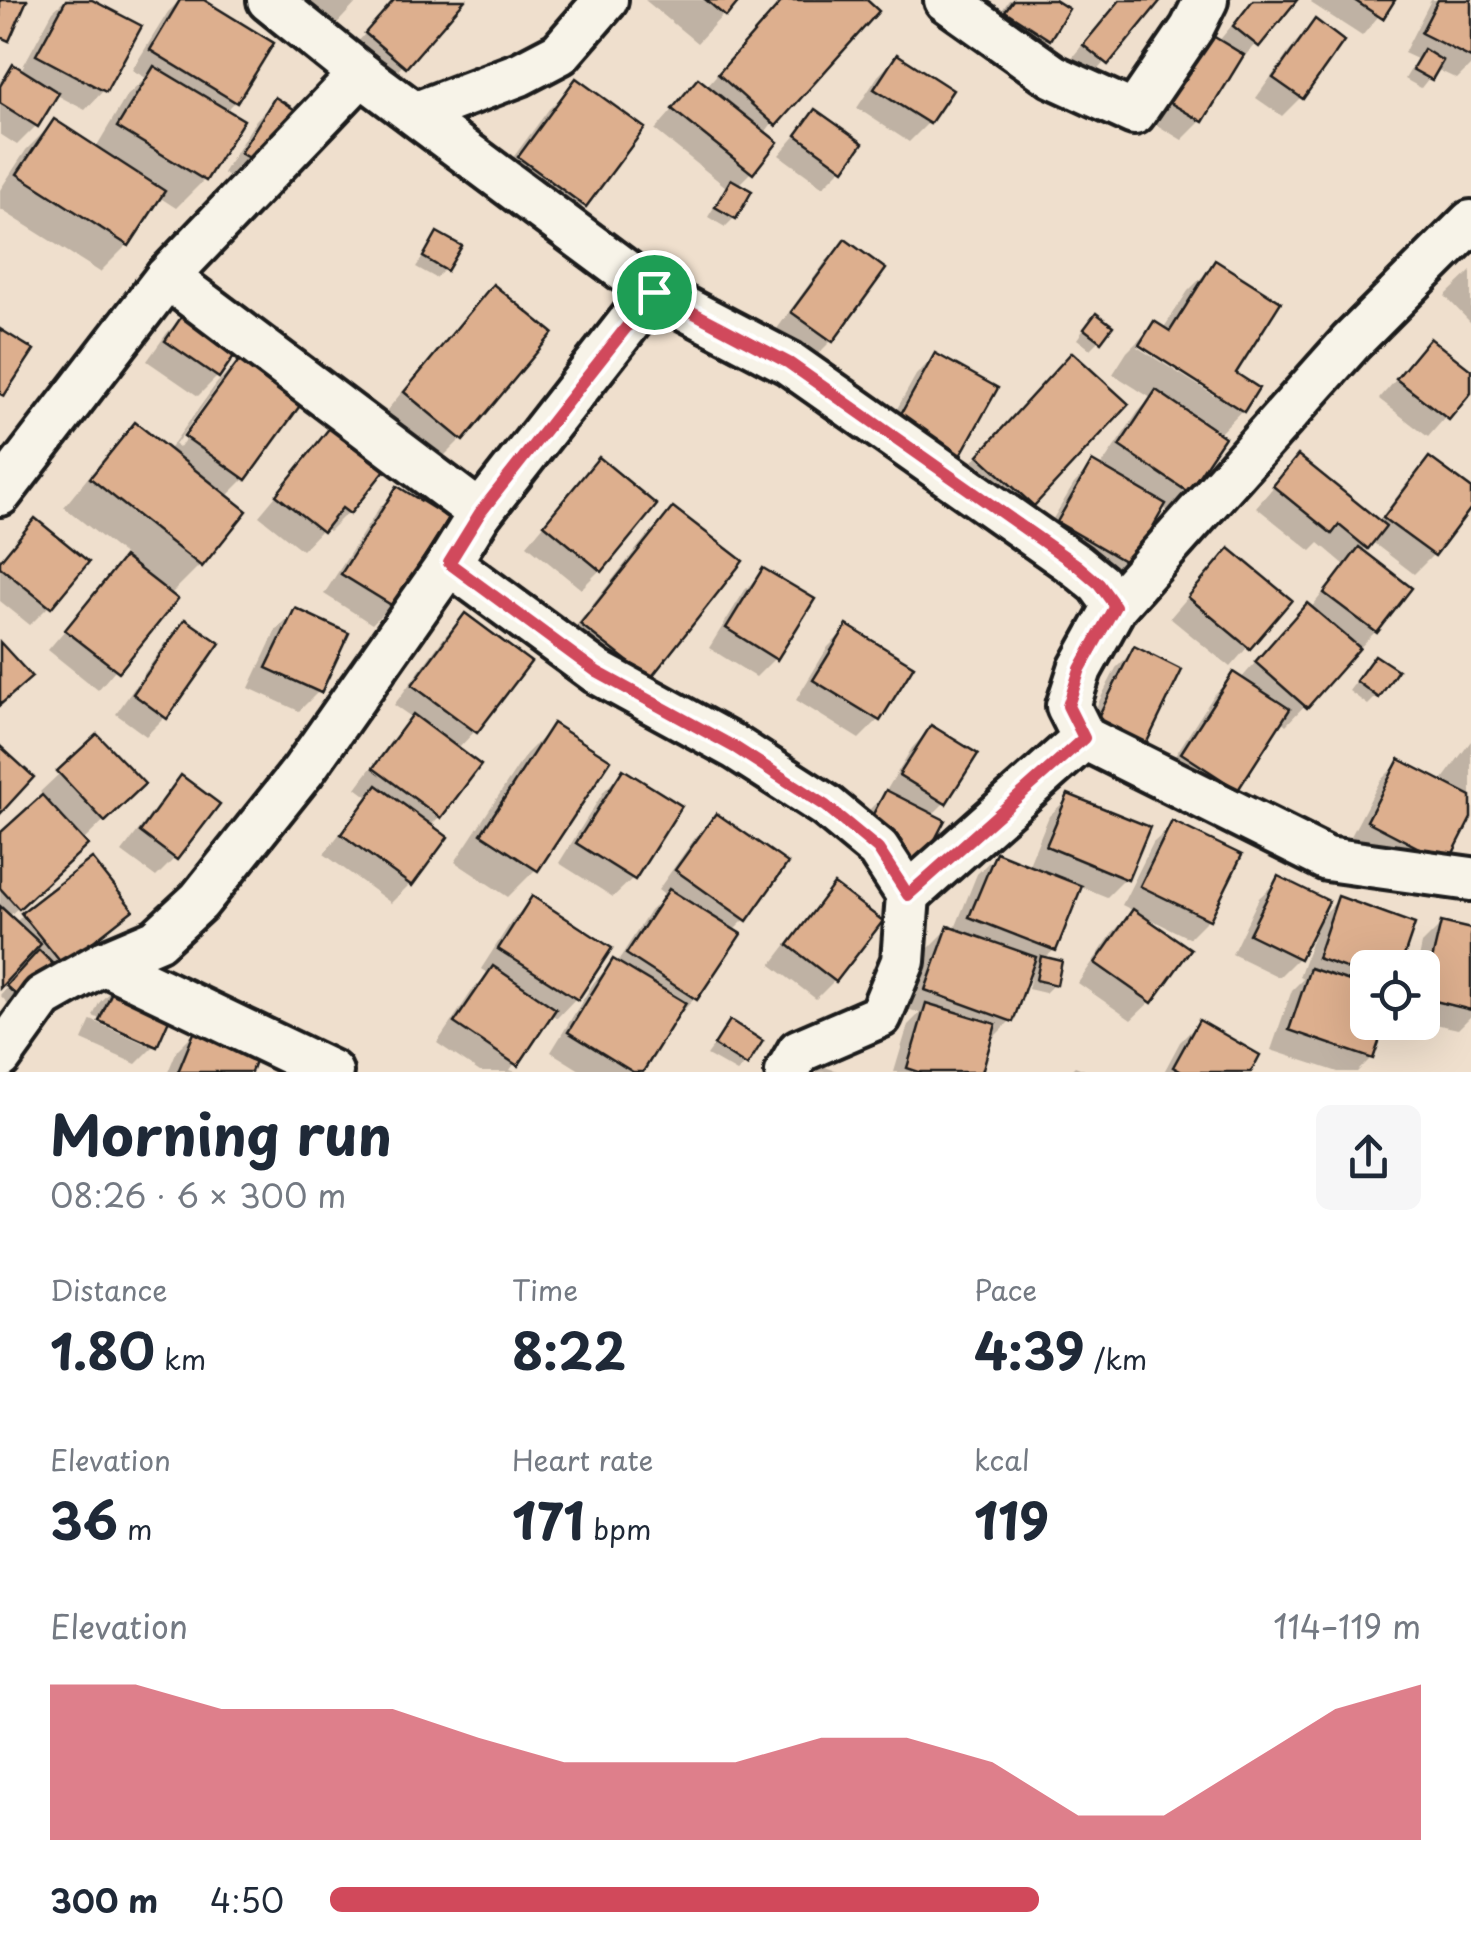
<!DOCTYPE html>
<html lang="en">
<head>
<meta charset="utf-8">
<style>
  :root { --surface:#fff; --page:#f6f6f7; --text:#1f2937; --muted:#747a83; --accent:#d1495b }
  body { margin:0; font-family:"Playpen Sans",sans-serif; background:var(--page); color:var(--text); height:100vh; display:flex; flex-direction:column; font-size:38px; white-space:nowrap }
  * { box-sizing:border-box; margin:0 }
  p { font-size:32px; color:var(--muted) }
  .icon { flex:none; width:55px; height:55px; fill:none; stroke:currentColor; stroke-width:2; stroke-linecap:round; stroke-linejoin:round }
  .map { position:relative; height:1072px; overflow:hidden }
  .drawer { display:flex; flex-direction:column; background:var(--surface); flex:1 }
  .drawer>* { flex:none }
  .fabs { position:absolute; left:1350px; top:950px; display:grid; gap:20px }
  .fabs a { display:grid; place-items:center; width:90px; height:90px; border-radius:15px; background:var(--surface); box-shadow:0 10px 40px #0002; font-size:50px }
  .pin { position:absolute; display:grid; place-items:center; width:85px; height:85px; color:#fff; margin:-42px; border:5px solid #fff; border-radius:50%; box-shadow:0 2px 10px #0007 }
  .round { display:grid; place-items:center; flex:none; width:105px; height:105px; border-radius:15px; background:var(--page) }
  .head { display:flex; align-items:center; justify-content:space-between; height:170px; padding:0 50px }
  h1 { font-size:55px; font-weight:700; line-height:75px }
  .figures { display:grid; grid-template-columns:repeat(3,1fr); gap:15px; height:170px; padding:10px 50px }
  .figures div { display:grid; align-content:center }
  .figures b { font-size:50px; font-weight:700 }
  .figures small { font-size:28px; font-weight:400 }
  .figures p { font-size:28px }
  .chart { height:280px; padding:20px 50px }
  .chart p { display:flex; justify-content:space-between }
  .chart svg { width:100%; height:180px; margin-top:10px; fill:var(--accent); opacity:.7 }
  ul { padding:0 50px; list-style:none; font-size:32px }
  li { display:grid; grid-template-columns:160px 120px 1fr; align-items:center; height:75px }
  li i { height:25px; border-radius:12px; background:var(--accent) }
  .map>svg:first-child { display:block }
  .shadow { fill:#0003; fill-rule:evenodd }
  .building { fill:#ddaf8e; stroke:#1c1c1c; stroke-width:2.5 }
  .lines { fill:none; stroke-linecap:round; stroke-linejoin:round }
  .minor-casing { stroke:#1c1c1c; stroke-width:50 }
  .minor { stroke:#f7f3e8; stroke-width:42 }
  .route-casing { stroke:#fff; stroke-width:20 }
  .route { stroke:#d1495b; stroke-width:12 }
</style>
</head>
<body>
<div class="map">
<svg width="1471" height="1072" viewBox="0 0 1471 1072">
  <rect width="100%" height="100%" fill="#efdfcd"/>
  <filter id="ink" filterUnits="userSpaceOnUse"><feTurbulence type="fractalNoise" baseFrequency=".01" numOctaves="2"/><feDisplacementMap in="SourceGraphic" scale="20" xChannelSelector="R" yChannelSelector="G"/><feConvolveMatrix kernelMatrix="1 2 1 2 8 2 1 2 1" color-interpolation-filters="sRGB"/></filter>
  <g filter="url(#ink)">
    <g class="shadow">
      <path d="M65,0H87L104,90L85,110L55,94L36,126L17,145L0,134V81L14,67L20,72L53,11Z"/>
      <path d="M180,0H199L270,43L235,102L225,112L204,180L176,208L159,197L127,245L100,272L0,209V190L26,150L54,122L95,149L126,97L146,78L132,70L168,12Z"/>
      <path d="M281,0H359L325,36Z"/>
      <path d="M395,0H461L385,85L348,53Z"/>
      <path d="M645,0H737L697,43Z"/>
      <path d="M783,0H863L764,134L751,172L738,185L734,218L725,227L708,217L726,187L655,130L698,81L706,87Z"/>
      <path d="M1009,0H1051L1048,38L1029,57L988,31Z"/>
      <path d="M1119,0H1158L1087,82L1066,65Z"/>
      <path d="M1253,0H1293L1238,64L1201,121L1182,140L1145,118L1218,42Z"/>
      <path d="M1313,0H1392L1362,36L1311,3Z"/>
      <path d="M1431,0H1471V65L1457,79L1436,69L1421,88L1405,79L1417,59L1404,53Z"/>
      <path d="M1315,23L1301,97L1282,116L1256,98L1296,42Z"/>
      <path d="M897,57L928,123L909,142L857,108L878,76Z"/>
      <path d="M577,81L584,205L556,233L492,186L549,109Z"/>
      <path d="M275,100L245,186L223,173L256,120Z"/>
      <path d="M816,112L842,168L823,187L779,155Z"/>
      <path d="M438,235L445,269L436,278L416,267Z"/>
      <path d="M845,242L831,341L812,360L774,333L826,261Z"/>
      <path d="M1216,263L1232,374L1242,410L1218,435L1222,438L1186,491L1167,510L1162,507L1129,563L1110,582L1039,542L1074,484L1093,464L1100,468L1138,412L1151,398L1113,374L1127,352L1155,324L1163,329L1188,291ZM1140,343L1215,390V396L1137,347Z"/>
      <path d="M1471,271V323L1445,296Z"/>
      <path d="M494,287L461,439L433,467L378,421L466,315Z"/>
      <path d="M186,314L217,377L198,396L147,361L167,333Z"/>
      <path d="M1087,325L1099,340L1090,349L1077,339Z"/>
      <path d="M1430,341L1471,373V388L1428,437L1379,399Z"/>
      <path d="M245,355L244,479L226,497L200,565L169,596L174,600L98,690L48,650L127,557L64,507L108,453L136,425L168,451L217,383ZM220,383H226L179,448L175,445Z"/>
      <path d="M935,356L934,483L874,450L916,375Z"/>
      <path d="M1044,384L1032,504L1005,532L952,484Z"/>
      <path d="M335,425L386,465L348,512L329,531L324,527L302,550L259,516Z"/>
      <path d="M1298,459L1378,522L1410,479L1429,460L1471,491V503L1434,554L1414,574L1371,541L1361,552L1375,632L1286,725L1280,720L1236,789L1217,808L1164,773L1214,695L1233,676L1240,680L1288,625L1310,609L1345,565L1319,543L1311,551L1256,507Z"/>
      <path d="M599,461L600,570L581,589L527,545Z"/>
      <path d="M398,489L391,605L372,624L324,594L379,508Z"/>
      <path d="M673,510L648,677L554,654L645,538Z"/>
      <path d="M35,522L49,606L30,625L0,601V560Z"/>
      <path d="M1211,570L1289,600L1230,667L1170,618Z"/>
      <path d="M764,571L775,658L756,677L709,648L745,590Z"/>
      <path d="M295,611L346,634L318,692L299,711L249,688L276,630Z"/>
      <path d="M465,616L475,731L457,750L440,816L430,826L410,884L391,903L324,854L368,797L356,788L394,737L413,718L394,705L446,635Z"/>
      <path d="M186,622L165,717L146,736L116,714L167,641Z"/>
      <path d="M847,628L878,720L859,739L796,700L828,647Z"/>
      <path d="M1135,649L1144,742L1124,761L1080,739L1116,668Z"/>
      <path d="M1367,667L1377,696L1368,705L1349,691Z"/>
      <path d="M554,726L536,869L508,897L455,862L526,754Z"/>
      <path d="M931,728L974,755L944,803L931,816L921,862L902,881L846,852L867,812L883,796L912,748Z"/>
      <path d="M97,738L141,784L82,842L66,864L8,917L15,923L23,915L129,910L13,1009L0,995L28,964L24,959L0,984V837L44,796L40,792Z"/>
      <path d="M1471,741V813L1426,880L1349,840L1380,781L1399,762L1440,783Z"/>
      <path d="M623,772L633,878L613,897L559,863L604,791Z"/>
      <path d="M182,779L175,858L156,877L122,852L163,798Z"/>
      <path d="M1069,797L1126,878L1107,897L1080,886L1054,950L1044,959L1054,984L1045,993L1028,989L1031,976L1028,975L1011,1020L992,1039L989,1038L979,1072H894L908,1025L920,1013L907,1009L929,948L948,929L954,931L977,874L996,855L1028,867L1049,816Z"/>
      <path d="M716,816L745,919L732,932L695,998L676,1018L640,1072H583L551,1052L594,982L613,963L616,964L650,911L666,896L658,890L697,835Z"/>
      <path d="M1173,824L1208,919L1189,938L1146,917L1151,1001L1131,1020L1078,983L1114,931L1134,911L1122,905L1153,843Z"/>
      <path d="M1279,879L1317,921L1339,899L1368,968L1371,1058L1357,1072H1338L1271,1050L1292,990L1303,979L1299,977L1315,932L1312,930L1298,958L1279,977L1232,954L1259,898Z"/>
      <path d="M835,887V980L816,999L771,965L816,906Z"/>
      <path d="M532,900L576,998L557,1018L550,1013L510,1070L516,1072H480L437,1043L474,988L489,974L481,969L513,919Z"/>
      <path d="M1442,924L1471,931V1016L1458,1029L1422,1021V968H1417L1422,944Z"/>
      <path d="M118,983L155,1045L136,1064L82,1040L91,1020L150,1046V1041L93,1016L99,1003Z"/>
      <path d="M730,1023L745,1064L737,1072L707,1055Z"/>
      <path d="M1199,1023L1248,1072H1164L1180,1042Z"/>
      <path d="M196,1031L248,1072H168L177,1050Z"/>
      <path d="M810,1062L840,1072H800Z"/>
      <path d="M1075,1066L1090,1072H1069Z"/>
    </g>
    <g class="building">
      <path d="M0,0H27L9,41L0,37Z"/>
      <path d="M66,0H92L142,26L106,92L36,55Z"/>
      <path d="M180,0H204L274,43L237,103L150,50Z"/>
      <path d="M394,0H465L406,68L365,33Z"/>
      <path d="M706,0H740L726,17Z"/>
      <path d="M783,0H867L879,11L776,126L718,74Z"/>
      <path d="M1013,0H1055L1069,9L1050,40L1005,11Z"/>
      <path d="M1120,0H1161L1108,65L1083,45Z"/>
      <path d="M1253,0H1297L1259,47L1233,26Z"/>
      <path d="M1354,0H1395L1383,19Z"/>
      <path d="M1438,0H1471V58L1421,33Z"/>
      <path d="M1315,19L1344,41L1303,99L1273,78Z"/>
      <path d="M1203,30L1244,55L1203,122L1162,98Z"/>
      <path d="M1424,49L1443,61L1432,80L1412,69Z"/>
      <path d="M897,54L953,90L930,124L874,89Z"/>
      <path d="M13,64L59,93L38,127L0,103V86Z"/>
      <path d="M154,66L244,120L206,181L117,127Z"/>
      <path d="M576,78L645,128L586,207L518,157Z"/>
      <path d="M698,78L778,142L753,174L672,109Z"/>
      <path d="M275,97L300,113L266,168L240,153Z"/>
      <path d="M815,109L863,143L844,170L796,135Z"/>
      <path d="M54,119L165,191L129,246L17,174Z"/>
      <path d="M731,179L752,191L736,219L715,207Z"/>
      <path d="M437,232L462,246L447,271L423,257Z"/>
      <path d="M845,239L886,269L833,342L791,312Z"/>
      <path d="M1215,260L1281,302L1236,373L1259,388L1244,412L1139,345L1154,321L1170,331Z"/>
      <path d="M493,284L553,333L463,441L404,392Z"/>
      <path d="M186,310L240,347L219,378L165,341Z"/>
      <path d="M1096,313L1113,326L1101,342L1084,329Z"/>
      <path d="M0,329L34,350L4,396L0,394Z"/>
      <path d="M1430,338L1471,370V393L1449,420L1396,379Z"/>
      <path d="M245,352L307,396L246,480L184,436Z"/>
      <path d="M1072,352L1129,404L1034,506L978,455Z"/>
      <path d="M935,353L998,388L955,465L892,430Z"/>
      <path d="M1156,390L1225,437L1188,492L1119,446Z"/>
      <path d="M335,421L389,465L350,514L342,508L323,532L276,495Z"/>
      <path d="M135,422L247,511L202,567L90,478Z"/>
      <path d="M1298,455L1386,526L1368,549L1339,525L1332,534L1273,486Z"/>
      <path d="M599,457L657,505L602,572L544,524Z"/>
      <path d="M1429,457L1471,488V508L1435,556L1383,518Z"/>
      <path d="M1092,461L1166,504L1131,565L1057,522Z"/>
      <path d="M397,486L449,518L393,606L341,574Z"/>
      <path d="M673,507L743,561L650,679L580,624Z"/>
      <path d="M35,518L89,562L51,608L0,567V561Z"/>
      <path d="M1359,547L1412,588L1377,633L1324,593Z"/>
      <path d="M1229,548L1292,600L1250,649L1188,597Z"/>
      <path d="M124,557L178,599L119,672L65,630Z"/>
      <path d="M763,568L815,599L777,660L726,628Z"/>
      <path d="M1307,603L1360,648L1307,708L1255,662Z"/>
      <path d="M295,608L349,633L321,693L266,668Z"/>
      <path d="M465,613L531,662L477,733L412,685Z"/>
      <path d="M185,619L220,643L167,719L133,694Z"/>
      <path d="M847,625L914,666L880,721L813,680Z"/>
      <path d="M0,642L32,677L0,705Z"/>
      <path d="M1134,646L1182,670L1146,744L1097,719Z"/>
      <path d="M1375,655L1398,670L1379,698L1356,681Z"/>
      <path d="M1233,672L1290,709L1238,790L1181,753Z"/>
      <path d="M413,714L481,765L441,818L373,768Z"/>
      <path d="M553,723L611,760L538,871L481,834Z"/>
      <path d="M931,725L978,754L946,804L899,775Z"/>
      <path d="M97,734L145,784L105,822L57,771Z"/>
      <path d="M0,746L34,777L0,814Z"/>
      <path d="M1399,759L1471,796V818L1448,863L1367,821Z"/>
      <path d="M623,769L682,806L635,880L576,843Z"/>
      <path d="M181,775L220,804L177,860L140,832Z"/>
      <path d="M377,785L448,837L412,886L341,834Z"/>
      <path d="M886,790L945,820L923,863L863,833Z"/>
      <path d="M1068,794L1150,827L1128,880L1046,846Z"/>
      <path d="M42,795L88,845L19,909L0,888V833Z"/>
      <path d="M716,813L788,863L747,921L675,870Z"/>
      <path d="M1172,821L1242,855L1210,920L1140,886Z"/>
      <path d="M996,852L1082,886L1056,951L969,917Z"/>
      <path d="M92,858L133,910L63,965L21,913Z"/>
      <path d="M1278,876L1329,901L1300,959L1249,934Z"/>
      <path d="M834,884L883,921L836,982L788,945Z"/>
      <path d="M669,889L741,934L697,1000L626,954Z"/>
      <path d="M532,896L612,948L578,1000L498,949Z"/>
      <path d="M1338,896L1415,924L1400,968H1368V976L1317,958Z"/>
      <path d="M0,906L41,944L0,988Z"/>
      <path d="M1133,909L1191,949L1152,1003L1095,963Z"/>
      <path d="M1441,922L1471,929V1010L1423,998Z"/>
      <path d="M948,926L1036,957L1013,1022L925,990Z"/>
      <path d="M39,950L56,967L24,1002L6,986Z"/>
      <path d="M1041,956L1062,961L1057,985L1036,980Z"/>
      <path d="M613,959L686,1003L643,1072H633L568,1032Z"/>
      <path d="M493,966L556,1009L518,1066L454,1023Z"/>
      <path d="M1310,968L1368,987V1022H1386L1373,1059L1289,1030Z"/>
      <path d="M117,980L175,1006L157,1047L99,1021Z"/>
      <path d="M926,1003L996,1024L982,1072H919L907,1068Z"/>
      <path d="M730,1020L763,1041L747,1066L714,1045Z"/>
      <path d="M1199,1020L1260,1055L1251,1072H1182L1173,1067Z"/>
      <path d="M196,1028L258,1052L251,1072H178Z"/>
    </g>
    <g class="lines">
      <defs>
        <g id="minor">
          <path d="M269,0L361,74L653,292L789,363L1077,566L1099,584L1115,606"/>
          <path d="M946,0L1053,76L1134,113L1192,28L1206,0"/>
          <path d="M417,113L520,74L560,53L606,0"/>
          <path d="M1471,222L1351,342L1115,606L1080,669L1068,706L1084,738L1327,859L1471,879"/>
          <path d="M167,277L480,513"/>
          <path d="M0,494L167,277L361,74"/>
          <path d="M449,563L597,672L736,748L826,806L878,849L908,895L903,961L880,1016L799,1051L787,1072"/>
          <path d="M908,895L1084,738"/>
          <path d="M103,963L331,1072"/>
          <path d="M0,1057L43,997L103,963L157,940L199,901L303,771L449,563L480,513L653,292"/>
        </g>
      </defs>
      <use href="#minor" class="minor-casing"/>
      <use href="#minor" class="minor"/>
    </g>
  </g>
  <g class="lines" filter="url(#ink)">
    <defs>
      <path id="route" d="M654,292L789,363L1078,566L1099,584L1115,606L1080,669L1068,706L1084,738L908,895L878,849L826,806L736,748L597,672L449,563L480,513Z"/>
    </defs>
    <use href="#route" class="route-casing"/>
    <use href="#route" class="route"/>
  </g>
</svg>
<div class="fabs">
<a><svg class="icon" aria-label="locate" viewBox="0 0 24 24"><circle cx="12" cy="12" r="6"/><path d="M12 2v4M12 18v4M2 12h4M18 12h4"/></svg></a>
</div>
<div class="pin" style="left:654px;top:292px;background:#1e9e55"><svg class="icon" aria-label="arrive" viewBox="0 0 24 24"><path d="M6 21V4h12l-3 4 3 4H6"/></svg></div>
</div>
<section class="drawer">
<div class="head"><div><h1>Morning run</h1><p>08:26 · 6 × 300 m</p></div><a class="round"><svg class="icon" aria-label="share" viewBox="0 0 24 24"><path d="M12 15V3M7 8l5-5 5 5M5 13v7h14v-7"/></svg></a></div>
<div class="figures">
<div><p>Distance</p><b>1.80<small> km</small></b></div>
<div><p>Time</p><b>8:22</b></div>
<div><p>Pace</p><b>4:39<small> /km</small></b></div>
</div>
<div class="figures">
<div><p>Elevation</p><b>36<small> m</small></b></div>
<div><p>Heart rate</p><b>171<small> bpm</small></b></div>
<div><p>kcal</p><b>119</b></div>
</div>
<div class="chart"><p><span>Elevation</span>114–119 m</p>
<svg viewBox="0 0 160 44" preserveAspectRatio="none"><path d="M0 44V6L10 6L20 12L30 12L40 12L50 19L60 25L70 25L80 25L90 19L100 19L110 25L120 38L130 38L140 25L150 12L160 6V44z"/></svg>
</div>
<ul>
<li><b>300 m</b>4:50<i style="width:65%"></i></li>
</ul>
</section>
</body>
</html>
